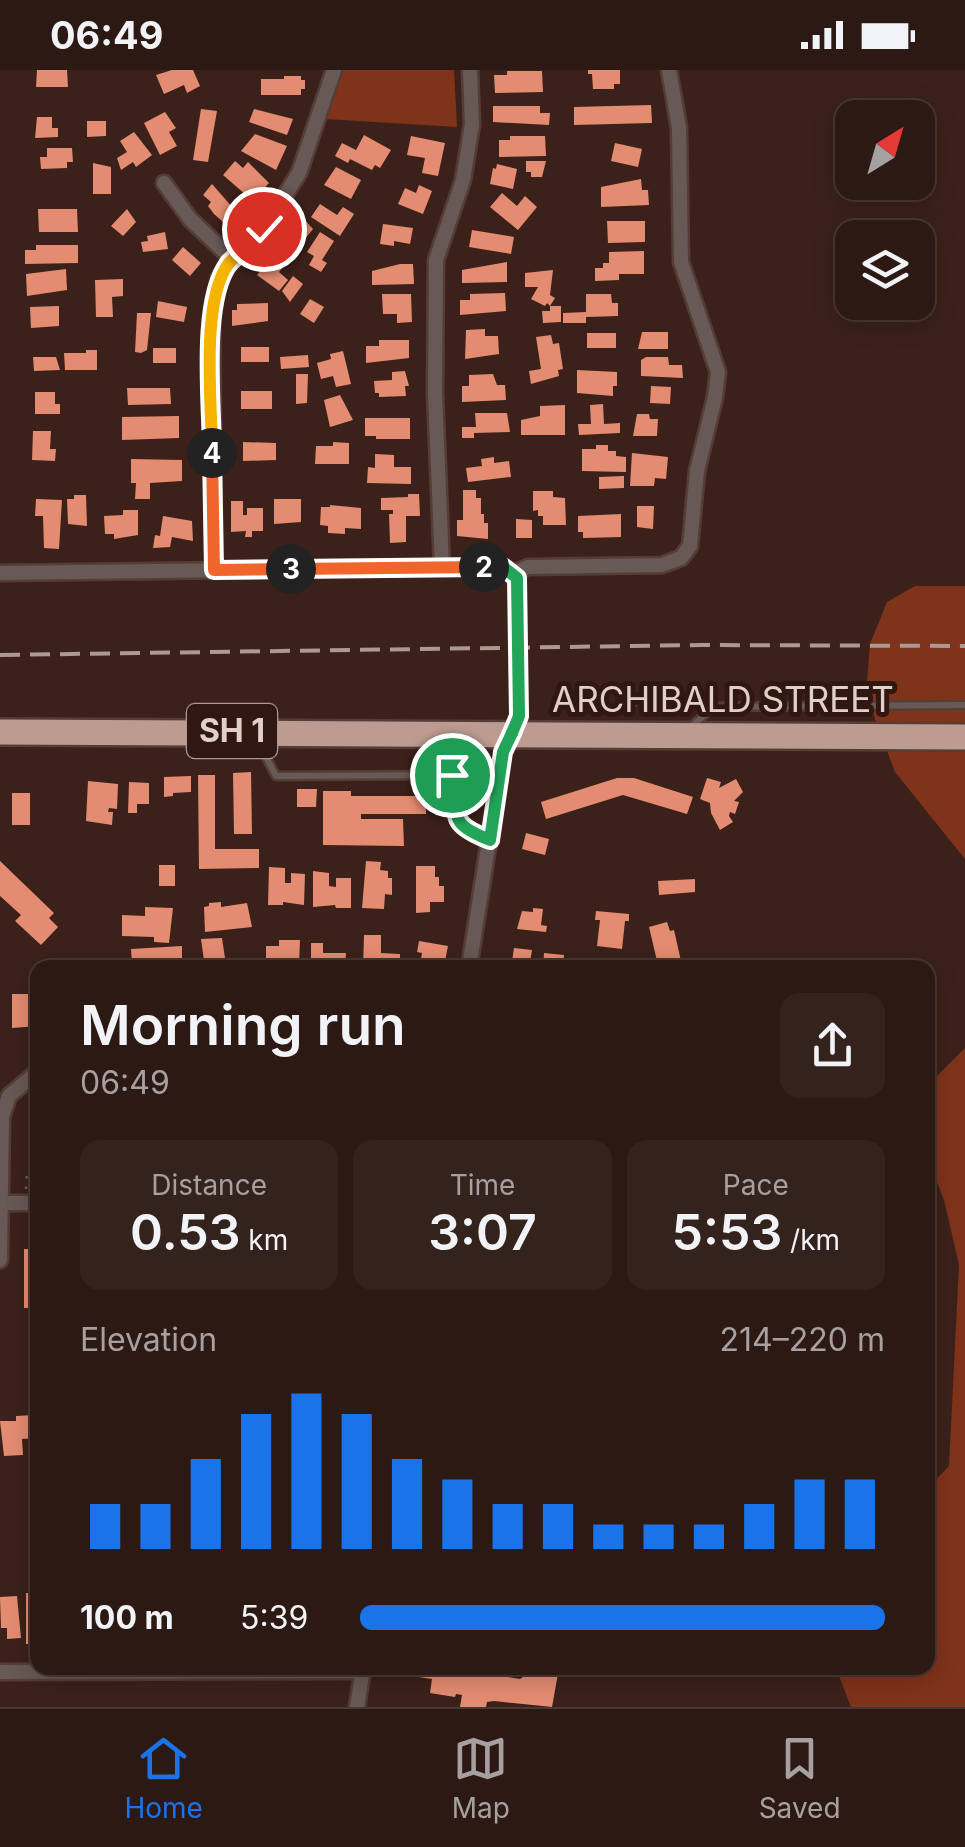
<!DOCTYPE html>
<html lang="en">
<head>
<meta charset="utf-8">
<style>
  :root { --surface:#2c1914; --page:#34221d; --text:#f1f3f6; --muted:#a6a0a0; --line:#483834; --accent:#1a73e8 }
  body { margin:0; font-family:Inter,sans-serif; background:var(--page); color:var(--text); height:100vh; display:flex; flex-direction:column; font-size:38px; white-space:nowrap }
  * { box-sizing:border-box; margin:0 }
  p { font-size:32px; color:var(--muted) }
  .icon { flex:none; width:55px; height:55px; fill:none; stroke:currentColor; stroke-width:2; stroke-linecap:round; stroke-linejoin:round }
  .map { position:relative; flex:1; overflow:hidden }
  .sheet { position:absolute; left:30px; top:890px; width:905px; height:715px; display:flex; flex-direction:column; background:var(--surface); border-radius:20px; box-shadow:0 5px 25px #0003,0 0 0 2px var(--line) }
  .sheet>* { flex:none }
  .needle { width:65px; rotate:37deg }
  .fabs { position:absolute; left:835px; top:30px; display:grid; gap:20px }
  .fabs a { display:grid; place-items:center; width:100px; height:100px; border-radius:20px; background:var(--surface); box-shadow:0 5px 25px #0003,0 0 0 2px var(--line); font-size:50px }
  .pin { position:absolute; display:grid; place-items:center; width:85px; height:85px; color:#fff; margin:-42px; border:5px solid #fff; border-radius:50%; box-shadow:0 2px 10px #0007 }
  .km { position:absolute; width:50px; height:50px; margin:-25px; border-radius:50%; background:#222; color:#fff; font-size:28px; line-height:50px; text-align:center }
  .round { display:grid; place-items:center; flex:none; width:105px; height:105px; border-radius:20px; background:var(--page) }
  .headline { display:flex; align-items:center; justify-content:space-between; height:170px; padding:0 50px }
  h1 { font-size:55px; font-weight:600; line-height:75px }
  .metrics { display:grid; grid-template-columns:repeat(3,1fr); gap:15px; height:170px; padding:10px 50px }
  .metrics div { display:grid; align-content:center; border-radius:20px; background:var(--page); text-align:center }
  .metrics b { font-size:50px; font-weight:600 }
  .metrics small { font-size:28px; font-weight:400 }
  .metrics p { font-size:28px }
  .chart { height:280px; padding:20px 50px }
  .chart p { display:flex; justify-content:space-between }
  .chart svg { width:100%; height:180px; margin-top:10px; stroke:var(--accent); stroke-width:6 }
  ul { padding:0 50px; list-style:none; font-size:32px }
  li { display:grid; grid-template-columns:160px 120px 1fr; align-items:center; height:75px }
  li i { height:25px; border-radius:12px; background:var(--accent) }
  .status { display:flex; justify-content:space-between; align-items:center; height:70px; padding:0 50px; background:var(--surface); direction:ltr }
  .status svg { height:28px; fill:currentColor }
  .menu { display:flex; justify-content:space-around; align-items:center; height:140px; border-top:2px solid var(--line); background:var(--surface); font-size:28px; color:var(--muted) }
  .menu a { display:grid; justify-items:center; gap:5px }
  .menu .selected { color:var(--accent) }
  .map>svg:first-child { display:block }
  .green { fill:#7f331b }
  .building { fill:#e48c71 }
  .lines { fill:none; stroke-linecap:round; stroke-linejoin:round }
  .lane-casing { stroke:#553d36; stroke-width:11 }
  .street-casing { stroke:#553d36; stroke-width:19 }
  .highway-casing { stroke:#553d36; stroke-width:30 }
  .path { stroke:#735c56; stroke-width:2.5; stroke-dasharray:2.5 8; stroke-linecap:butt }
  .lane { stroke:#675955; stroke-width:6 }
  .street { stroke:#675955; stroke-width:14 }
  .highway { stroke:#bc9b91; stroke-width:25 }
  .rail { stroke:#ad9994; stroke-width:4; stroke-dasharray:20 10; stroke-linecap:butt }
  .split-1-casing { stroke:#fff; stroke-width:20 }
  .split-2-casing { stroke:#fff; stroke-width:20 }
  .split-3-casing { stroke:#fff; stroke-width:20 }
  .split-4-casing { stroke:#fff; stroke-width:20 }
  .split-5-casing { stroke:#fff; stroke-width:20 }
  .split-6-casing { stroke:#fff; stroke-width:20 }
  .split-1 { stroke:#22a559; stroke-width:12 }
  .split-2 { stroke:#22a559; stroke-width:12 }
  .split-3 { stroke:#f0652b; stroke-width:12 }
  .split-4 { stroke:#f0652b; stroke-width:12 }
  .split-5 { stroke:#f5b400; stroke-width:12 }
  .split-6 { stroke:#f5b400; stroke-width:12 }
  .labels { text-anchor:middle; stroke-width:10; stroke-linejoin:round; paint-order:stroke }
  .shield { fill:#301810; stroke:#ab9892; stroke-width:2.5 }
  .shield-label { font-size:32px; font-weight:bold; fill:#e0cfca }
  .street-label { font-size:35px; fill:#e0cfca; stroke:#301810 }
</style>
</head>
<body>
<div class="status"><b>06:49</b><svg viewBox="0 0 49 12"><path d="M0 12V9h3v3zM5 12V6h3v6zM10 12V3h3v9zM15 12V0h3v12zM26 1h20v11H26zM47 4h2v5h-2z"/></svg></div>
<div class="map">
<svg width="965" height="1637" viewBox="0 0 965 1637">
  <rect width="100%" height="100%" fill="#3b211a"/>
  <g class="green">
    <path d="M341,0H454L457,57L326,49Z"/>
    <path d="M915,516H965V789L895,702L866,625L870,574L887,532Z"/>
    <path d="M965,978V1637H851L836,1598H928V1418L949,1396L959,1195L944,1130L928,1089V1015Z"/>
  </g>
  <g class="building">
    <path d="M37,0H67L68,17H36Z"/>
    <path d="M172,0H193L200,16L187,23L184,15L164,24L156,5Z"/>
    <path d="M588,0H620V14H614V19H593L592,4H588Z"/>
    <path d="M507,1H542L543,22L495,23L494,5H507Z"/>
    <path d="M284,6H301V10H305V19H301V25H261V9H284Z"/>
    <path d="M651,35L652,53L574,55V37Z"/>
    <path d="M493,36H540V43H550L549,55L493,52Z"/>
    <path d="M201,39L217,41L208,92L193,90Z"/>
    <path d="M254,39L293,49L287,65L249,52Z"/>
    <path d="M165,42L176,58L169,62L177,76L160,85L144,53Z"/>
    <path d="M37,47H52V58H58V67L35,68Z"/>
    <path d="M87,51H106V66L87,67Z"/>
    <path d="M134,62L152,85L136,97L133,92L121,100L117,88L127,82L120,71Z"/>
    <path d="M255,64L287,76L276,100L241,81Z"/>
    <path d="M364,65L391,80L380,98L375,95L372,100L350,89L348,93L335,86L342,73L356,80Z"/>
    <path d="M411,66L445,73L438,106L422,103L425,88L407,85Z"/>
    <path d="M510,66H545L546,86L499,87V70H510Z"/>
    <path d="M615,73L642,79L638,97L611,91Z"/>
    <path d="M47,78H72L73,92H67V98L41,99L40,87H47Z"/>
    <path d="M235,91L243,98L248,92L269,113L253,131L223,105Z"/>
    <path d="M526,91H546L542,107H531V102H526Z"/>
    <path d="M93,93L111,97V124H93Z"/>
    <path d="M497,94L517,99L513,119L490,114L493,98L496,99Z"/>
    <path d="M336,97L361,110L351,129L324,115Z"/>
    <path d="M641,109L642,120H648L649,135L601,137V117Z"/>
    <path d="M212,114L233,138L236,135L245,144L231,159L214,144L208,136L211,132L203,125Z"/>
    <path d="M419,115L432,121L423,144L398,134L405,118L416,123Z"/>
    <path d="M502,123L517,136L525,126L537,137L518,160L490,137Z"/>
    <path d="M320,134L337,145L343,137L354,144L340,166L311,147Z"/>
    <path d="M38,139H77L78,162H39Z"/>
    <path d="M127,139L136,152L123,166L111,156Z"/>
    <path d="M303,148L313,159L296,180L284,171Z"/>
    <path d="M607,151H645V172L608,173Z"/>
    <path d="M383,154L413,158L410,174L394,171V176L380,174Z"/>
    <path d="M472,160L514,167L511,184L469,177Z"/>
    <path d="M165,162L168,179L143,182L141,172L148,171L147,166Z"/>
    <path d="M320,162L334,171L322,190L327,193L321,202L309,195L314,186L307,182Z"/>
    <path d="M36,175H78V193L25,194V180H36Z"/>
    <path d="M183,177L201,193L190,206L172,190Z"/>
    <path d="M644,181V204H619V210L595,211V198H603V193H609V182Z"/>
    <path d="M271,187L283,197L279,202L288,210L279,221L257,205Z"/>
    <path d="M507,192V212L462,213V200Z"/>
    <path d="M400,194H413L414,214L372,215V201Z"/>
    <path d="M66,199L67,220L27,226L26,204Z"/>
    <path d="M553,200L550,225L555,228L550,236L547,233L545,236L531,229L538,217H525V203Z"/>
    <path d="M293,206L303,214L290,232L282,221Z"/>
    <path d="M123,209V226L112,227L113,247H96L95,210Z"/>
    <path d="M505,223L506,241L460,245V230H470V224Z"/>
    <path d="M382,224H411L412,252L397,253V244H383Z"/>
    <path d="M586,224H611L612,233H618V246L586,247V253H563V243L586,242Z"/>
    <path d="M310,229L324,237L314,253L300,244Z"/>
    <path d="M158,231L187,237L184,252L156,247Z"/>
    <path d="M268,233V251L232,256V240H237V234Z"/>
    <path d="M59,236V256L31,258L30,237Z"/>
    <path d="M550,236H561V252L543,253L542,241H550Z"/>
    <path d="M137,243H151L147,280L141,283L135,282Z"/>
    <path d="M485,259V266H498L499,284L465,289L466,260Z"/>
    <path d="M642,262H668V279H638Z"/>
    <rect x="587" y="263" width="29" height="15"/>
    <path d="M551,265L553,274L559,273L563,299L558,300L559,306L531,314L529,301L541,299L536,267Z"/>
    <path d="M379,270H409V288L366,293V276H379Z"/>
    <rect x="241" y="277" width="28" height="15"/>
    <rect x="153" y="278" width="23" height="15"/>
    <path d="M86,280H97V300H65L64,283H86Z"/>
    <path d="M343,281L351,314L336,317L333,306L321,309L317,293L331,289L330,284Z"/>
    <path d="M308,285L309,297L281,299L280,287Z"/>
    <path d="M33,287H56L60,300L34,301Z"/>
    <path d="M646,287H668L669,295H682L683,308L641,306V290Z"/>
    <path d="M577,300L617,302V316H613V326L577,323Z"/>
    <path d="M405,301L409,316H405L406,326L379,327V323H375L374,311L392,310V302Z"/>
    <path d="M296,304H308L307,333L296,334Z"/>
    <path d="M493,304L497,315H505L506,330L462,332V316H469V305Z"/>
    <path d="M651,316L671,317L670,334L650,333Z"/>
    <path d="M127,318H170L171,334L128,335Z"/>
    <rect x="241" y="321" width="31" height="18"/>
    <path d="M35,322H55V334H60V344H35Z"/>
    <path d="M340,325L353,350L330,357L324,330Z"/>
    <path d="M603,334L604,354L620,353V363L579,365L578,354H591L590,335Z"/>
    <path d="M565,335V365H521V350L540,346V336Z"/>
    <path d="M475,343H507L510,362L474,363V368H462V357H476Z"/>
    <path d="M637,344H649L650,349H658L657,366H633Z"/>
    <path d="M179,346V368L122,370V347Z"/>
    <path d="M365,348H410V369H376V366H365Z"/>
    <path d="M33,361H51L50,379H56L55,391L32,390Z"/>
    <path d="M243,372L276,373V390L243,391Z"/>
    <path d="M333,372L349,373V394H315L316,376H333Z"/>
    <path d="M596,375H608V381H616V386L626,387V402L582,401V379H596Z"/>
    <path d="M632,383L668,387L666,409L655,408L654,416H630Z"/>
    <path d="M375,384L394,385V397H411V414L367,413L368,397L375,398Z"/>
    <path d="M494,387V393L509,391L511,407L468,412L466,398L482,396L481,389Z"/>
    <path d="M131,389L182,390V411L150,413V429H135L136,413H131Z"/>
    <path d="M624,406V418L599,419V407Z"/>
    <path d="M463,420H476V428H481V444H484V453H488V469L457,466V450H463Z"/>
    <path d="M533,421H553V427L565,428L566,455H543V446H538V440L533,441Z"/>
    <path d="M408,424H419L420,446H406V472L390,473L389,444H393V440H381V428L408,427Z"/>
    <path d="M74,425H86L87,456L68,454L67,429H74Z"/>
    <path d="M36,429L62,430L59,479L44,478L43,446H35Z"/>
    <path d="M274,429H301V452L274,454Z"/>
    <path d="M231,431H243V445H247V438H263V461H252V467H245L246,461L231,462Z"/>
    <path d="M330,435L361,438V459L345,458V464L328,463V456L320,455L321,437H330Z"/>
    <path d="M637,436H654L653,459L637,457Z"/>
    <path d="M123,440H138V465L114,469V464H105L104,446L123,445Z"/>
    <path d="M621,444V467L583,468V462H578V446Z"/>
    <path d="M163,446L192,451L193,471L172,467L170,477L153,478L155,465L160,466Z"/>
    <path d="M516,449L532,450V468H516Z"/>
    <path d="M251,702L252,764H234L233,703Z"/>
    <path d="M198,705H215V779H259V798L199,799Z"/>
    <path d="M191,706V722L173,723V726L164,727V707Z"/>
    <path d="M617,708H634L693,727L687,744L623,725L546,749L541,732Z"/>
    <path d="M707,708L721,712L719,718L736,709L743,722L734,731L739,732L735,744L730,742L729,746L733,752L720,760L711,743L710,733L700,729Z"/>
    <path d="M88,711L118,714L117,739L109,738L108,742H113L112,755L86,751Z"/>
    <path d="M129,712L149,713V734H137V743H128Z"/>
    <path d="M297,719H317L316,737H297Z"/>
    <path d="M323,721H351V726H426V744H361V749H403L404,776L323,775Z"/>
    <rect x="12" y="723" width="18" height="32"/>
    <path d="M526,763L549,769L545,785L522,779Z"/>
    <path d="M0,791L54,843L49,848L58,857L41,875L15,851L21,845L0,826Z"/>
    <path d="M366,791L381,792L380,800L388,801V808H392V825L385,824L384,839L362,838Z"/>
    <rect x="159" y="795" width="16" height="21"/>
    <path d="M416,796H435V807H439V816H444V832H430V842L416,843Z"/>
    <path d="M269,797L285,798V813H291V803L305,804L304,835L283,832V835H268Z"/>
    <path d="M313,801L329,803V816L336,817V808H351V838H336L335,835L313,837Z"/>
    <path d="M695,809V822L659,825L658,811Z"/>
    <path d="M221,832V837L247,833L252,857L205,862L204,837L209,836V833Z"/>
    <path d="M145,837L173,838L169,873L154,872V867L122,866V845L145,846Z"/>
    <path d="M533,838L543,839L541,855L547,856L546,862L517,859L522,841L533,842Z"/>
    <path d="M596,841L629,844V851H625L622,879L597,876L600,850H595Z"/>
    <path d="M667,852L670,861L674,860L681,891L677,892L679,898H645L644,894L657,891L649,857Z"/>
    <path d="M364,865H381V883L400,884V898H363Z"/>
    <path d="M222,868L225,888H228L229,893L247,890L248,898H199V891H204L201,869Z"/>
    <path d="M279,870H300L299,895L266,898V876H279Z"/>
    <path d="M419,871L448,876L445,891L433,888V892L441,894L440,898H413L415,889H421L422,883L417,882Z"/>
    <path d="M311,873H323V883H346L345,898H311Z"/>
    <path d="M182,876V892L132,894L131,879Z"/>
    <path d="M514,878L532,880L529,898H511Z"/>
    <path d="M544,883L564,885L563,898H543Z"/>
    <path d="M12,924H29V938H38V956L12,958Z"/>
    <path d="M24,1179H36L38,1183V1238H24Z"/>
    <path d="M34,1345V1351H38V1368L22,1369L23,1385L4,1386L0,1351H16V1346Z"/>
    <rect x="26" y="1523" width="12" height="51"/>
    <path d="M17,1526L21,1568L7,1569V1558H1L0,1527Z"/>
    <path d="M400,1598H495L501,1606L520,1609L529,1603L530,1598H559L552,1637L494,1631L487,1632L486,1637H460L462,1625L456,1624L455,1627L430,1623L432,1609L399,1604Z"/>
  </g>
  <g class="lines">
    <defs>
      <g id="lane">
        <path d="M690,658L713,637L965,635"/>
        <path d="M267,671V689L276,706L452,705C468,740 437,749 488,769"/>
      </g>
      <g id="street">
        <path d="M164,113L190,149L232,189"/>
        <path d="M442,497L435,323L436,190L463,110L472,54L470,0"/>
        <path d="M214,501L212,239L219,208L232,189L264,159L299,103L334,0"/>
        <path d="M0,503L487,497H503L514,503"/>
        <path d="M514,503L528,497L662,495L681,488L690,476L697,401L715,327L718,302L681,192L679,58L669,0"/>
        <path d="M469,898L503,682L519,646L517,512L514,503"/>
        <path d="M0,1133H38"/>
        <path d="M0,1190L2,1047L9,1026L38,1001"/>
        <path d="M0,1602L363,1601"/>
        <path d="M357,1637L363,1598"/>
      </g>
      <path id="highway" d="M0,662L965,667"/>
    </defs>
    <use href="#lane" class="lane-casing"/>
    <use href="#street" class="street-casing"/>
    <use href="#highway" class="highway-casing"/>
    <g class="path">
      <path d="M572,645L646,634L704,632"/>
      <path d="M26,1119L27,1103L38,1090"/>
    </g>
    <use href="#lane" class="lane"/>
    <use href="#street" class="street"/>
    <use href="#highway" class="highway"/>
    <path class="rail" d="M0,585L702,575L965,576"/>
  </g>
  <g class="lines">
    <defs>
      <path id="split-1" d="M452,705C467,742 437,749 490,770L503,682L512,663"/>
      <path id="split-2" d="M484,497H503L517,508L519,646L512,663"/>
      <path id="split-3" d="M291,499L484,497"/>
      <path id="split-4" d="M212,383L214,500L291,499"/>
      <path id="split-5" d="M212,383C212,335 200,231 229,193"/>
      <path id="split-6" d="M229,193L264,159"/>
    </defs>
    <use href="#split-1" class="split-1-casing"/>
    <use href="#split-2" class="split-2-casing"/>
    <use href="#split-3" class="split-3-casing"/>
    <use href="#split-4" class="split-4-casing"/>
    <use href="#split-5" class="split-5-casing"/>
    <use href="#split-6" class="split-6-casing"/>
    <use href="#split-1" class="split-1"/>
    <use href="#split-2" class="split-2"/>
    <use href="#split-3" class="split-3"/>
    <use href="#split-4" class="split-4"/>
    <use href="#split-5" class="split-5"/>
    <use href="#split-6" class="split-6"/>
  </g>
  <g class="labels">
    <rect class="shield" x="187" y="634" width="90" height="54" rx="8"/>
    <g class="shield-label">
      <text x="232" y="672">SH 1</text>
    </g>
    <g class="street-label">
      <text x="723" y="642">ARCHIBALD STREET</text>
    </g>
  </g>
</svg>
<div class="fabs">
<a><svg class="needle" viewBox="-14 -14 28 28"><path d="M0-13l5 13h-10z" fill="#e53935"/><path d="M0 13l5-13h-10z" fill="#a6a0a0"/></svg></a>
<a><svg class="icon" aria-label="layers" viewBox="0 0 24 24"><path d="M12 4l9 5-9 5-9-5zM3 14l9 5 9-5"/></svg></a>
</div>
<div class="pin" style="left:452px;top:705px;background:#1e9e55"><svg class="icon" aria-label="arrive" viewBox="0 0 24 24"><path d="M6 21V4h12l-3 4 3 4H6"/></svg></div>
<div class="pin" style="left:264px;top:159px;background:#d93025"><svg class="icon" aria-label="check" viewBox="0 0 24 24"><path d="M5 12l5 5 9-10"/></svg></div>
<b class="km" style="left:484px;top:497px">2</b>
<b class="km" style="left:291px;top:499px">3</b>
<b class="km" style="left:212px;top:383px">4</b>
<section class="sheet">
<div class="headline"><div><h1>Morning run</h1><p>06:49</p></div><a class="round"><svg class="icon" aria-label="share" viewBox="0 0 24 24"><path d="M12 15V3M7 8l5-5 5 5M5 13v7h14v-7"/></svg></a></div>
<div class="metrics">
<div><p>Distance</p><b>0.53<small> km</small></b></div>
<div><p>Time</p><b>3:07</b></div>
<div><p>Pace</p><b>5:53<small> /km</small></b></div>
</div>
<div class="chart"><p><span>Elevation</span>214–220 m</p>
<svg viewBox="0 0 160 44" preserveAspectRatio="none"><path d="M5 44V33M15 44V33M25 44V22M35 44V11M45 44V6M55 44V11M65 44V22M75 44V27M85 44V33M95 44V33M105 44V38M115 44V38M125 44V38M135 44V33M145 44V27M155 44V27"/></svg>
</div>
<ul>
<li><b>100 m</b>5:39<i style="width:100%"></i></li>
</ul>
</section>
</div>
<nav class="menu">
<a class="selected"><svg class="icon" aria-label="home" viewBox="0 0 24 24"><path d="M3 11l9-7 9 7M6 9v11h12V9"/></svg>Home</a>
<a><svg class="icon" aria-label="map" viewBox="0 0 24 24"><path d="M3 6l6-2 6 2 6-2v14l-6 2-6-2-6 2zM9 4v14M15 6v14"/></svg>Map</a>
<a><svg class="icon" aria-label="saved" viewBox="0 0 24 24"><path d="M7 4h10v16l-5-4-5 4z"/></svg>Saved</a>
</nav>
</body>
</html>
